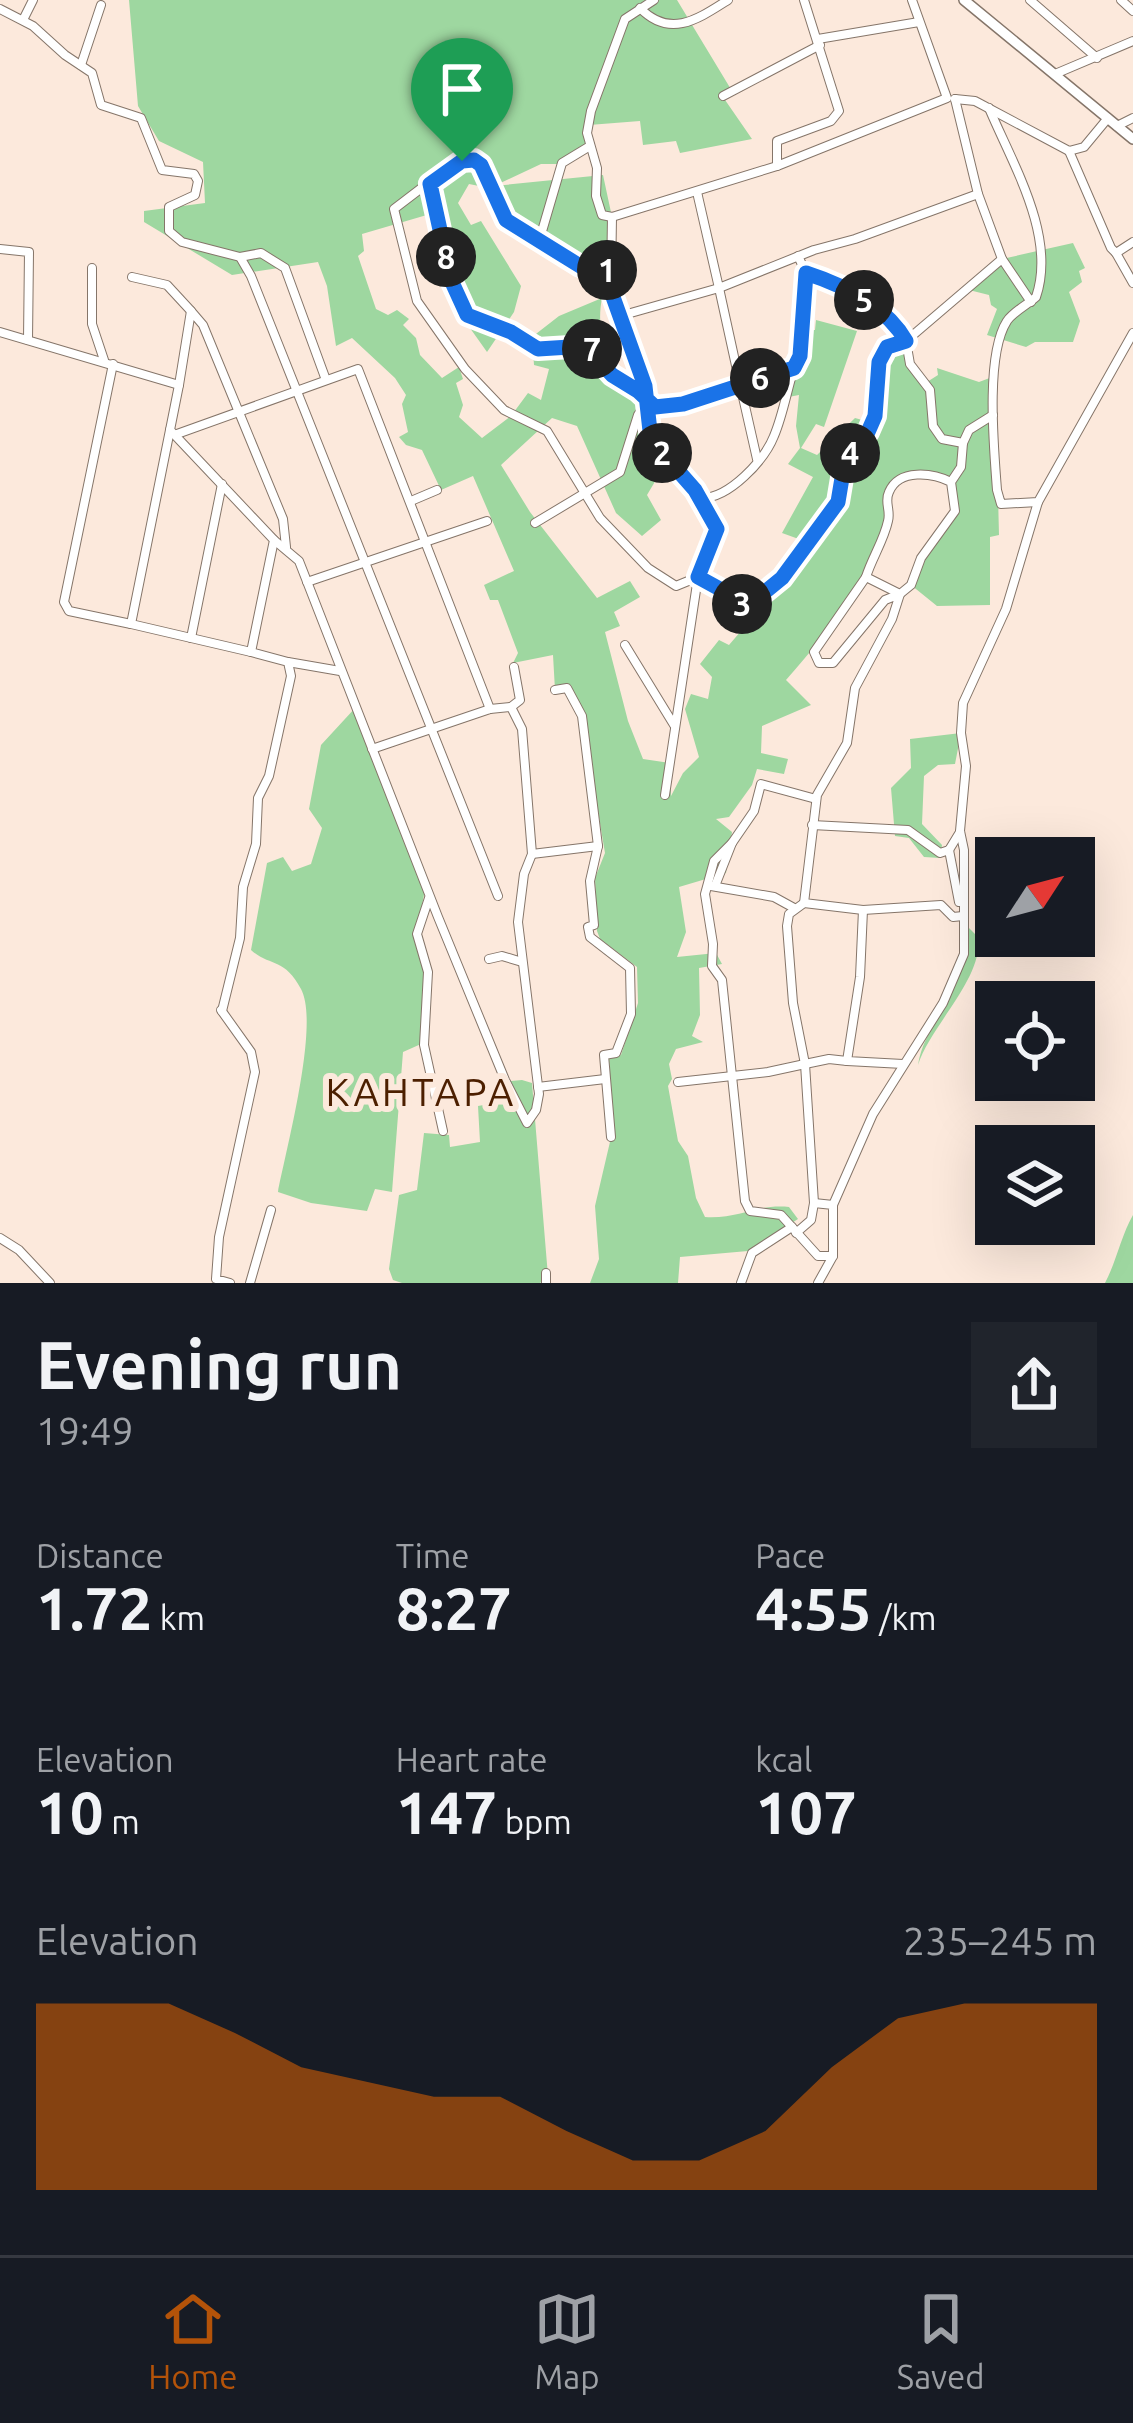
<!DOCTYPE html>
<html lang="en">
<head>
<meta charset="utf-8">
<style>
  :root { --surface:#171b24; --page:#20242c; --text:#f1f3f6; --muted:#9ea1a6; --line:#363941; --accent:#b45309 }
  body { margin:0; font-family:Ubuntu,sans-serif; background:var(--page); color:var(--text); height:100vh; display:flex; flex-direction:column; font-size:45px; white-space:nowrap }
  * { box-sizing:border-box; margin:0 }
  p { font-size:39px; color:var(--muted) }
  .icon { flex:none; width:66px; height:66px; fill:none; stroke:currentColor; stroke-width:2; stroke-linecap:round; stroke-linejoin:round }
  .map { position:relative; height:1283px; overflow:hidden }
  .panel { display:flex; flex-direction:column; background:var(--surface); flex:1 }
  .panel>* { flex:none }
  .needle { width:78px; rotate:54deg }
  .fabs { position:absolute; left:975px; top:837px; display:grid; gap:24px }
  .fabs a { display:grid; place-items:center; width:120px; height:120px; border-radius:0px; background:var(--surface); box-shadow:0 12px 48px #0002; font-size:60px }
  .pin { position:absolute; display:grid; place-items:center; width:102px; height:102px; color:#fff; margin:-123px -51px; border-radius:50% 50% 50% 0; rotate:-45deg; box-shadow:0 0 12px #0007 }
  .pin .icon { rotate:45deg }
  .km { position:absolute; width:60px; height:60px; margin:-30px; border-radius:50%; background:#222; color:#fff; font-size:33px; line-height:60px; text-align:center }
  .round { display:grid; place-items:center; flex:none; width:126px; height:126px; border-radius:0px; background:var(--page) }
  .headline { display:flex; align-items:center; justify-content:space-between; height:204px; padding:0 36px }
  h1 { font-size:66px; font-weight:600; line-height:90px }
  .figures { display:grid; grid-template-columns:repeat(3,1fr); gap:18px; height:204px; padding:12px 36px }
  .figures div { display:grid; align-content:center }
  .figures b { font-size:60px; font-weight:600 }
  .figures small { font-size:33px; font-weight:400 }
  .figures p { font-size:33px }
  .chart { height:336px; padding:24px 36px }
  .chart p { display:flex; justify-content:space-between }
  .chart svg { width:100%; height:216px; margin-top:12px; fill:var(--accent); opacity:.7 }
  .menu { display:flex; justify-content:space-around; align-items:center; height:168px; border-top:3px solid var(--line); background:var(--surface); font-size:33px; color:var(--muted) }
  .menu a { display:grid; justify-items:center; gap:6px }
  .menu .current { color:var(--accent) }
  .map>svg:first-child { display:block }
  .green { fill:#9ed7a0 }
  .lines { fill:none; stroke-linecap:round; stroke-linejoin:round }
  .minor-casing { stroke:#857569; stroke-width:10 }
  .tertiary-casing { stroke:#857569; stroke-width:12 }
  .minor { stroke:#fff; stroke-width:8 }
  .tertiary { stroke:#fff; stroke-width:9 }
  .route-casing { stroke:#fff; stroke-width:24 }
  .route { stroke:#1a73e8; stroke-width:15 }
  .labels { text-anchor:middle; stroke-width:12; stroke-linejoin:round; paint-order:stroke }
  .neighbourhood-label { font-size:39px; letter-spacing:3px; fill:#4c1f00; stroke:#fce9dc }
</style>
</head>
<body>
<div class="map">
<svg width="1133" height="1283" viewBox="0 0 1133 1283">
  <rect width="100%" height="100%" fill="#fce9dc"/>
  <g class="green">
    <path d="M129,0H677L732,91L723,97L752,139L680,153L676,141L643,145L640,121L589,125V142L561,164H541L494,186L603,175L612,217L610,269L597,271L506,220L489,188L469,184L458,203L471,225L481,221L521,286L514,312L487,352L465,321L437,212L362,234L364,251L358,256L376,309L388,315L397,310L409,319L403,325L416,338L420,355L442,378L459,367L463,379L456,383L463,405L459,417L482,438L511,416L528,393L541,400L549,369L534,365L532,337L559,316L602,298C594,338 612,381 647,401L640,416L646,437L666,463L647,495L661,520L642,536L616,513L577,426L552,418L501,465L530,512L597,598L630,581L640,597L614,612L620,626L605,632L628,721L643,759L670,763L671,796L683,773L699,757L685,709L691,694L708,699L712,677L700,664L719,640L729,645L747,624L746,606L772,586L807,542L782,533L813,477L788,464L800,448L796,426L799,395L778,399L773,374L794,368L802,330H815L816,320L857,331L824,427L816,424L801,448L817,455L855,418L866,421L887,347L906,341L910,364L927,382L938,375L937,368L979,382L995,376L999,535L990,537V605L937,606L911,585L921,558L952,516L951,482L917,475L891,488C884,565 835,624 786,680L811,705L762,726L761,753L788,759L784,774L757,769L752,785L729,817L716,819L732,832L726,873L679,887L686,932L677,957L716,953L722,964L699,968L700,1015L692,1036L703,1042L676,1049L669,1064L672,1079L668,1086L678,1141L688,1156L696,1198L705,1217C740,1219 755,1204 789,1207L798,1219L748,1251L680,1257L678,1283H590L599,1259L595,1206L613,1129L609,1058L621,1055L638,1003L637,967L600,939L597,931L595,878L605,853L582,716L571,685L555,690L553,655L513,663L518,653L498,600H490L484,585L514,571L473,476L441,490L422,450L406,445L399,437L408,432L402,404L406,395L395,378L352,338L336,346L327,286L318,262L232,275L144,222V211L205,203L203,162L159,141L138,106Z"/>
    <path d="M1073,243L1085,268L1079,271L1082,282L1069,292L1080,321L1073,342H1035L1026,347L987,335L997,309L991,305L989,295L965,289L1002,259Z"/>
    <path d="M356,707L425,889L417,934L426,974L421,1044L403,1052L392,1192L375,1189L367,1211L311,1203L278,1192C286,1150 320,1024 301,989C284,957 270,967 251,950L267,863L283,857L292,871L311,864L322,828L309,809L321,745Z"/>
    <path d="M961,733L955,764L938,765L924,776L922,824L942,845L940,858L924,857L909,838L895,836L891,788L911,768L910,739Z"/>
    <path d="M963,922L978,937C984,978 930,1026 918,1065C922,1037 941,1017 952,992C962,971 961,945 963,922Z"/>
    <path d="M522,1080L532,1083L548,1276L540,1283H402L393,1280L389,1269L399,1195L417,1190L424,1133L449,1135L450,1147L480,1142L478,1106L495,1103L501,1082Z"/>
    <path d="M1133,1215V1283H1105C1117,1260 1121,1236 1133,1215Z"/>
  </g>
  <g class="lines">
    <defs>
      <g id="minor">
        <path d="M654,0L625,19L591,111L587,133L597,168L596,196L602,215L612,217L777,166"/>
        <path d="M804,0L839,111L831,121L777,141V166L947,98L912,0"/>
        <path d="M1030,0L1097,58"/>
        <path d="M1121,0L1133,11"/>
        <path d="M640,8C670,39 698,19 728,0"/>
        <path d="M0,9L33,26L65,55L92,73L101,105L141,118L162,170L194,174L198,181L195,195L169,207V231L182,242L240,257L251,276L498,896"/>
        <path d="M23,20L33,0"/>
        <path d="M818,39L919,22"/>
        <path d="M81,65L101,5"/>
        <path d="M1055,74L1133,41"/>
        <path d="M723,96L820,45"/>
        <path d="M955,99L975,101L1069,151L1084,147L1108,118"/>
        <path d="M989,108C1012,163 1057,236 1036,297C1027,305 1014,311 1007,321C985,355 994,449 997,490L1001,504L1038,502L1133,333"/>
        <path d="M1117,126L1133,118"/>
        <path d="M1069,151L1111,248L1116,253L1133,242"/>
        <path d="M430,184L451,280L468,315L511,331L538,349L577,344L594,350L612,375L642,395L647,401L651,440L688,480L715,523L716,534L698,577L665,795"/>
        <path d="M697,192L719,288L814,250L855,239L978,194L955,99"/>
        <path d="M978,194L1002,259L1031,302"/>
        <path d="M612,217L611,282L620,316L719,288L740,384L798,365L806,273"/>
        <path d="M540,238L562,163L590,146"/>
        <path d="M0,249L29,252L28,340"/>
        <path d="M1116,253L1133,283"/>
        <path d="M798,256L806,273L872,304L895,325L906,341L1002,259"/>
        <path d="M240,257L261,253L285,268L326,380"/>
        <path d="M92,268V324L104,360"/>
        <path d="M610,269L597,271L580,266L506,220L481,165L474,160L449,167L394,209L417,301L465,369L504,410L547,431L600,518L648,568L676,586L698,577"/>
        <path d="M132,277L167,285L191,311"/>
        <path d="M620,316L650,405L666,408L740,384L757,459"/>
        <path d="M0,332L179,385L170,430L274,540L251,652L288,662L291,676L269,776L258,798L256,844L243,887L240,938L222,1011"/>
        <path d="M113,364L64,602L69,611L131,624"/>
        <path d="M179,385L191,311L203,325L283,519L286,547"/>
        <path d="M170,430L131,624L251,652"/>
        <path d="M177,434L358,369L490,709"/>
        <path d="M951,482L955,511L921,558L911,585L900,594L866,577C872,558 884,540 888,521C891,510 884,502 889,492C899,468 933,473 951,482L961,467L963,443"/>
        <path d="M702,498C729,498 764,461 774,436C783,415 787,390 794,368"/>
        <path d="M411,501L437,490"/>
        <path d="M535,523L620,472L638,415L646,403"/>
        <path d="M274,540L299,561L438,917L505,1080L527,1123L536,1110L539,1094L518,922L524,874L532,854L522,729L511,707L520,700L514,667"/>
        <path d="M698,577L746,606L782,578L838,502L845,460L868,432L875,417L879,362L891,344L906,341L910,364L930,390L933,426L942,439L963,443L969,430L993,415"/>
        <path d="M866,577L814,652L819,663H833L885,600L900,594L892,619L855,688L847,743L817,795L804,903L863,910L941,905L953,917L963,916"/>
        <path d="M307,582L487,521"/>
        <path d="M191,638L222,484"/>
        <path d="M625,645L674,725"/>
        <path d="M288,662L340,671"/>
        <path d="M555,690L567,688L582,716L598,846L590,881L594,925L588,927L590,937L630,968L631,1014L616,1053L604,1055L611,1137"/>
        <path d="M372,749L490,709L511,707"/>
        <path d="M812,825L908,830L940,853L949,850L960,832"/>
        <path d="M732,843L714,861L705,894L713,944L712,966L722,980L745,1201L750,1211L781,1215L818,1256H833"/>
        <path d="M949,850L959,902"/>
        <path d="M532,854L598,846"/>
        <path d="M711,886L774,897L794,908"/>
        <path d="M715,886L732,843L754,811L761,784L816,799"/>
        <path d="M429,898L417,934L428,972L424,1045L443,1131"/>
        <path d="M804,903L789,914L787,926L793,1003L805,1064L829,1059L847,1061"/>
        <path d="M863,910L860,977L847,1061L903,1064"/>
        <path d="M489,959L502,956L522,962"/>
        <path d="M221,1010L251,1052L255,1072L219,1237L216,1279L230,1283"/>
        <path d="M678,1082L768,1072L805,1064L814,1203"/>
        <path d="M538,1087L605,1079"/>
        <path d="M833,1205L873,1114L943,1003L964,954V850L960,831L966,766L961,733L963,703L1006,609L1038,502"/>
        <path d="M796,1233L811,1220L814,1203L833,1205V1256L818,1283"/>
        <path d="M0,1238L19,1250L50,1283"/>
        <path d="M250,1283L271,1210"/>
        <path d="M546,1283V1273"/>
        <path d="M741,1283L752,1253L792,1227"/>
      </g>
      <path id="tertiary" d="M964,0L1133,139"/>
    </defs>
    <use href="#minor" class="minor-casing"/>
    <use href="#tertiary" class="tertiary-casing"/>
    <use href="#minor" class="minor"/>
    <use href="#tertiary" class="tertiary"/>
  </g>
  <g class="lines">
    <defs>
      <path id="route" d="M462,161L474,160L481,165L506,220L580,266L597,272L610,269L613,297L645,386L651,440L695,490L717,529L698,577L749,605L782,578L838,502L845,460L868,432L875,416L879,362L887,347L906,341C886,306 843,285 806,273L800,356L794,368L683,404L655,407L638,391L612,375L586,346L538,349L511,332L467,315L451,280L430,184L462,161"/>
    </defs>
    <use href="#route" class="route-casing"/>
    <use href="#route" class="route"/>
  </g>
  <g class="labels">
    <g class="neighbourhood-label">
      <text x="421" y="1106">КАНТАРА</text>
    </g>
  </g>
</svg>
<div class="fabs">
<a><svg class="needle" viewBox="-14 -14 28 28"><path d="M0-13l5 13h-10z" fill="#e53935"/><path d="M0 13l5-13h-10z" fill="#9ea1a6"/></svg></a>
<a><svg class="icon" aria-label="locate" viewBox="0 0 24 24"><circle cx="12" cy="12" r="6"/><path d="M12 2v4M12 18v4M2 12h4M18 12h4"/></svg></a>
<a><svg class="icon" aria-label="layers" viewBox="0 0 24 24"><path d="M12 4l9 5-9 5-9-5zM3 14l9 5 9-5"/></svg></a>
</div>
<div class="pin" style="left:462px;top:161px;background:#1e9e55"><svg class="icon" aria-label="arrive" viewBox="0 0 24 24"><path d="M6 21V4h12l-3 4 3 4H6"/></svg></div>
<b class="km" style="left:607px;top:270px">1</b>
<b class="km" style="left:662px;top:453px">2</b>
<b class="km" style="left:742px;top:604px">3</b>
<b class="km" style="left:850px;top:453px">4</b>
<b class="km" style="left:864px;top:300px">5</b>
<b class="km" style="left:760px;top:378px">6</b>
<b class="km" style="left:592px;top:349px">7</b>
<b class="km" style="left:446px;top:257px">8</b>
</div>
<section class="panel">
<div class="headline"><div><h1>Evening run</h1><p>19:49</p></div><a class="round"><svg class="icon" aria-label="share" viewBox="0 0 24 24"><path d="M12 15V3M7 8l5-5 5 5M5 13v7h14v-7"/></svg></a></div>
<div class="figures">
<div><p>Distance</p><b>1.72<small> km</small></b></div>
<div><p>Time</p><b>8:27</b></div>
<div><p>Pace</p><b>4:55<small> /km</small></b></div>
</div>
<div class="figures">
<div><p>Elevation</p><b>10<small> m</small></b></div>
<div><p>Heart rate</p><b>147<small> bpm</small></b></div>
<div><p>kcal</p><b>107</b></div>
</div>
<div class="chart"><p><span>Elevation</span>235–245 m</p>
<svg viewBox="0 0 160 44" preserveAspectRatio="none"><path d="M0 44V6L10 6L20 6L30 12L40 19L50 22L60 25L70 25L80 32L90 38L100 38L110 32L120 19L130 9L140 6L150 6L160 6V44z"/></svg>
</div>
</section>
<nav class="menu">
<a class="current"><svg class="icon" aria-label="home" viewBox="0 0 24 24"><path d="M3 11l9-7 9 7M6 9v11h12V9"/></svg>Home</a>
<a><svg class="icon" aria-label="map" viewBox="0 0 24 24"><path d="M3 6l6-2 6 2 6-2v14l-6 2-6-2-6 2zM9 4v14M15 6v14"/></svg>Map</a>
<a><svg class="icon" aria-label="saved" viewBox="0 0 24 24"><path d="M7 4h10v16l-5-4-5 4z"/></svg>Saved</a>
</nav>
</body>
</html>
